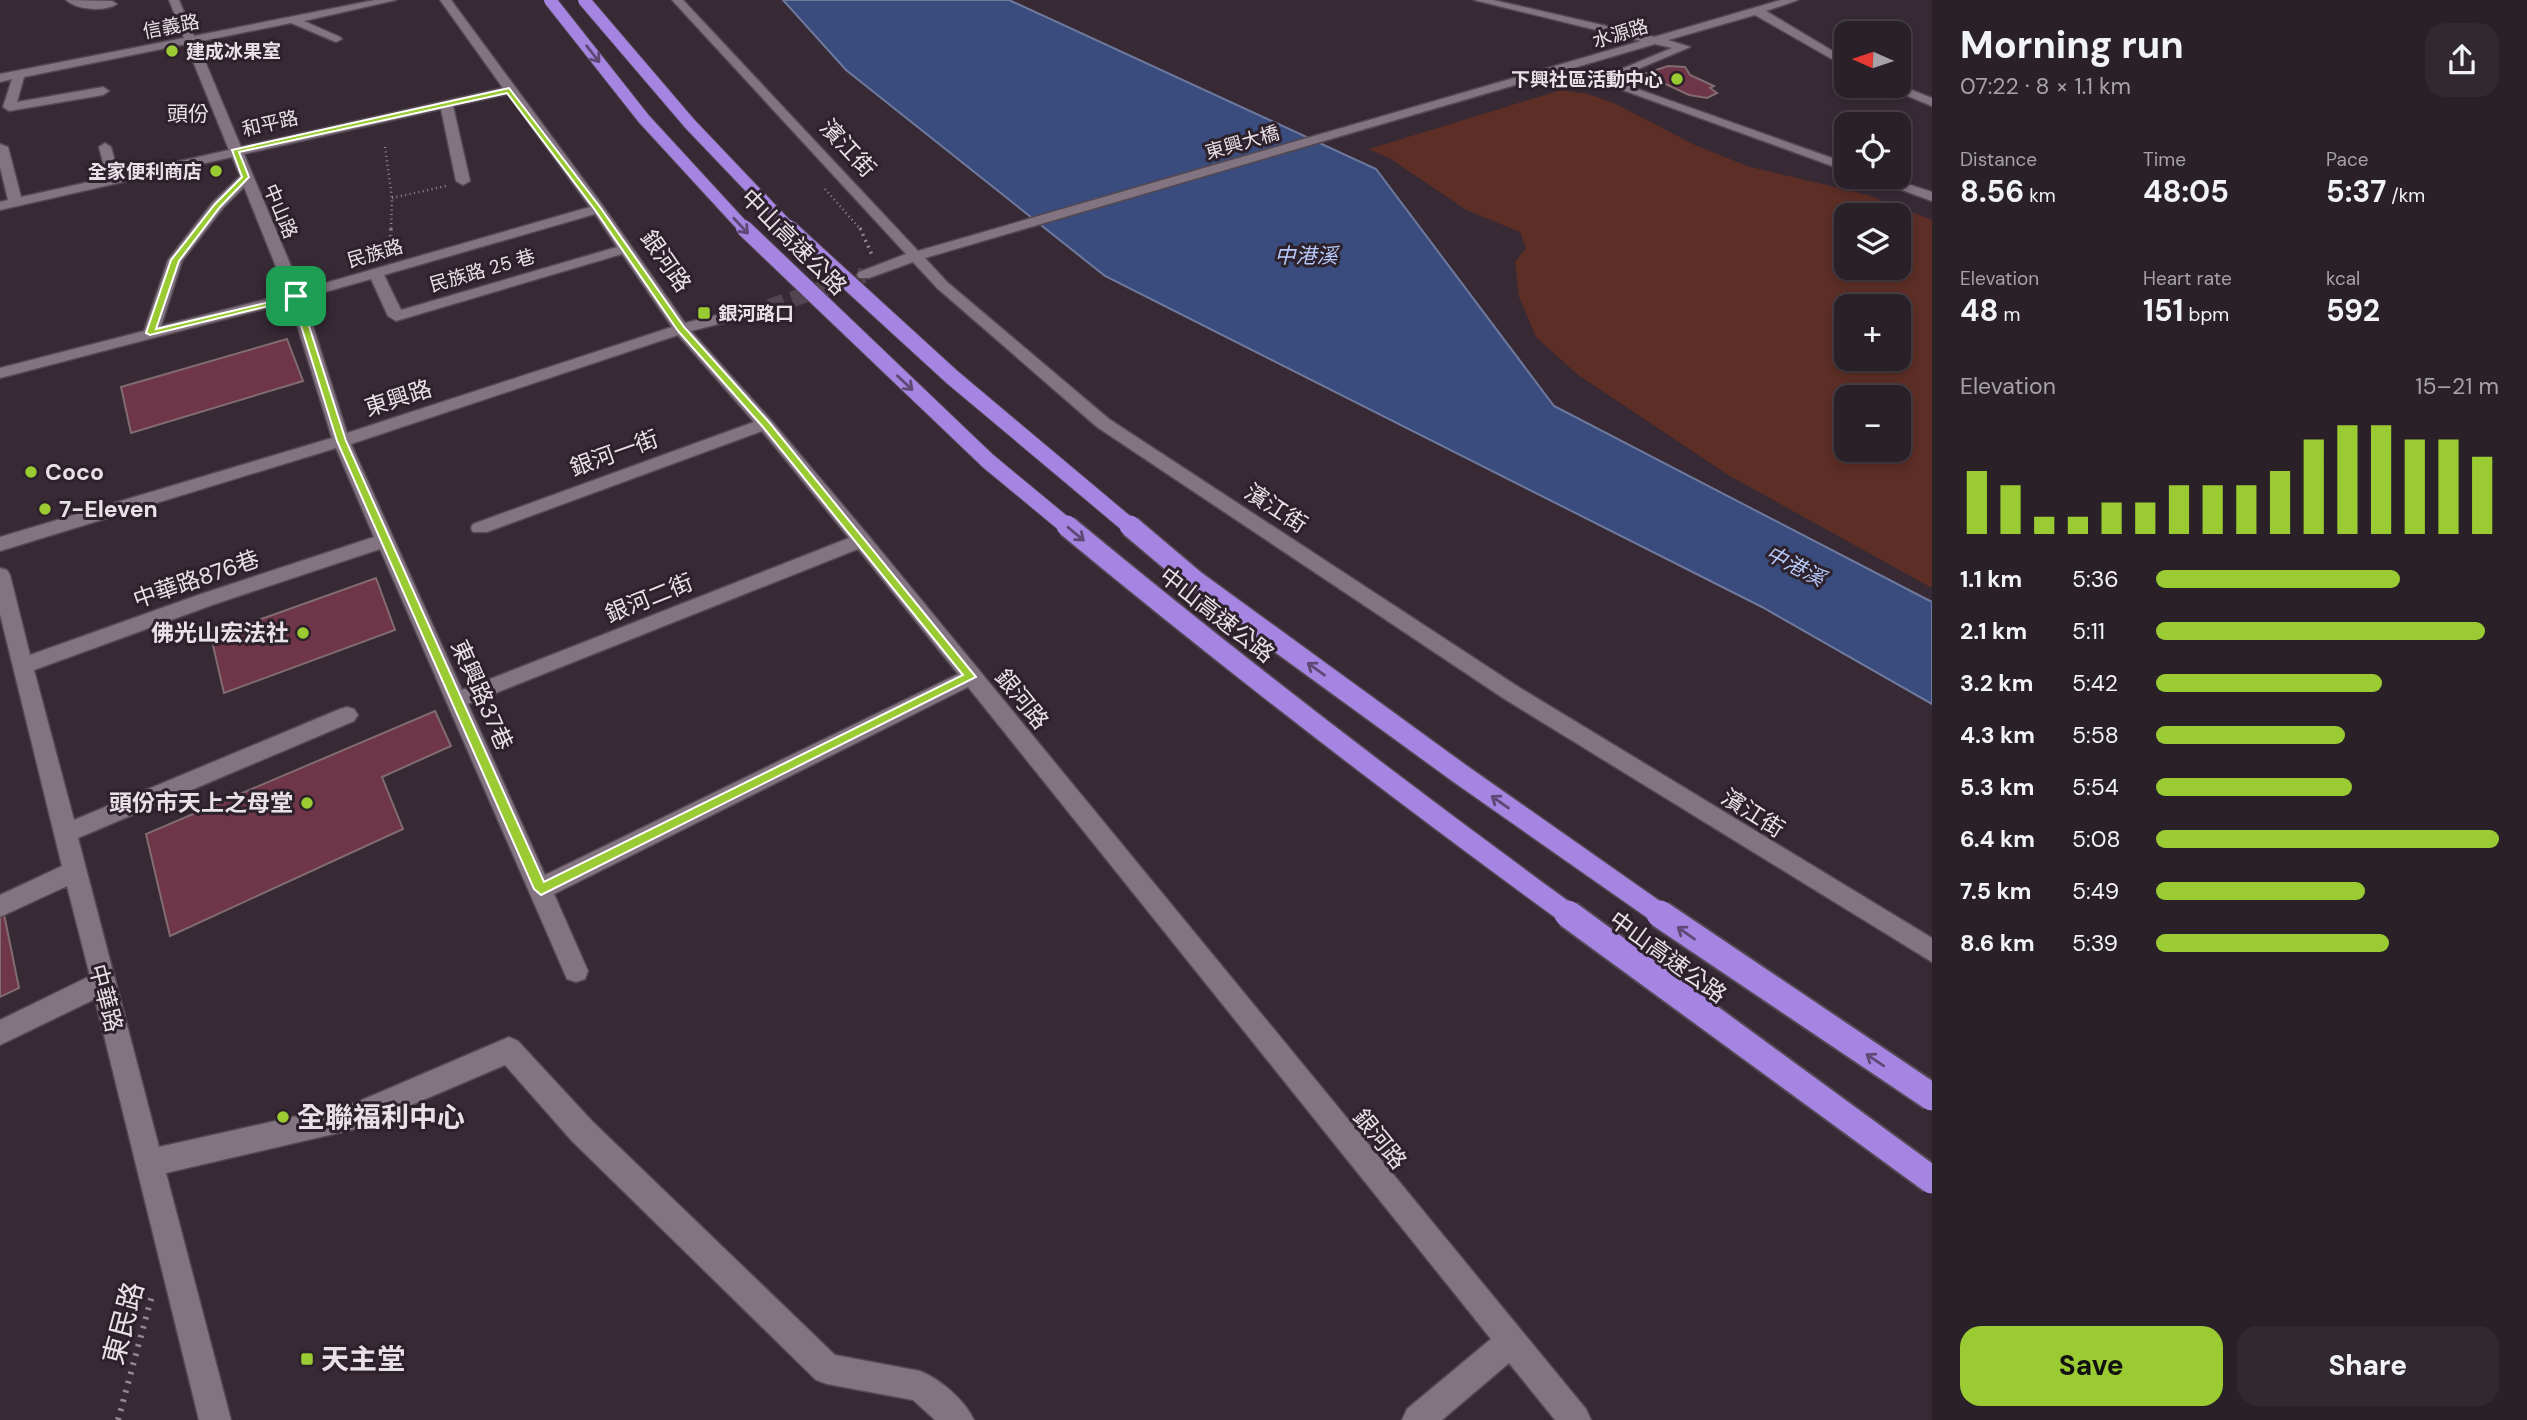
<!DOCTYPE html>
<html lang="en">
<head>
<meta charset="utf-8">
<style>
  :root { --surface:#292028; --page:#312830; --text:#f1f3f6; --muted:#a5a3a8; --line:#453e45; --accent:#9bcb32 }
  body { margin:0; font-family:"DM Sans","Noto Sans TC",sans-serif; background:var(--page); color:var(--text); height:100vh; display:flex; flex-direction:column; font-size:26px; white-space:nowrap }
  * { box-sizing:border-box; margin:0 }
  p { font-size:23px; color:var(--muted) }
  .icon { flex:none; width:38px; height:38px; fill:none; stroke:currentColor; stroke-width:2; stroke-linecap:round; stroke-linejoin:round }
  .map { position:relative; flex:1; overflow:hidden }
  .sheet { display:flex; flex-direction:column; background:var(--surface); width:595px }
  .sheet>* { flex:none }
  .needle { width:46px; rotate:273deg }
  .buttons { position:absolute; left:1834px; top:21px; display:grid; gap:14px }
  .buttons a { display:grid; place-items:center; width:77px; height:77px; border-radius:14px; background:var(--surface); box-shadow:0 4px 10px #0003,0 0 0 2px var(--line); font-size:35px }
  .pin { position:absolute; display:grid; place-items:center; width:60px; height:60px; color:#fff; margin:-30px; border-radius:14px; box-shadow:0 4px 10px #0006 }
  .round { display:grid; place-items:center; flex:none; width:74px; height:74px; border-radius:21px; background:var(--page) }
  .summary { display:flex; align-items:center; justify-content:space-between; height:119px; padding:0 28px }
  h1 { font-size:38px; font-weight:700; line-height:52px }
  .stats { display:grid; grid-template-columns:repeat(3,1fr); gap:10px; height:119px; padding:7px 28px }
  .stats div { display:grid; align-content:center }
  .stats b { font-size:30px; font-weight:700 }
  .stats small { font-size:19px; font-weight:400 }
  .stats p { font-size:19px }
  .chart { height:196px; padding:14px 28px }
  .chart p { display:flex; justify-content:space-between }
  .chart svg { width:100%; height:126px; margin-top:7px; stroke:var(--accent); stroke-width:6 }
  .action { display:flex; gap:14px; margin-top:auto; padding:14px 28px }
  .action a { flex:1; height:80px; border-radius:21px; background:var(--accent); color:#111; font-size:28px; font-weight:700; line-height:80px; text-align:center }
  .action a+a { background:var(--page); color:var(--text) }
  ul { padding:0 28px; list-style:none; font-size:23px }
  li { display:grid; grid-template-columns:112px 84px 1fr; align-items:center; height:52px }
  li i { height:18px; border-radius:9px; background:var(--accent) }
  main { display:flex; flex:1; min-height:0 }
  .map>svg:first-child { display:block }
  .green { fill:#5c2e25; fill-rule:evenodd }
  .water { fill:#3a4c7d; stroke:#6e799d; stroke-width:2 }
  .building { fill:#6f3548; stroke:#806c71; stroke-width:2 }
  .lines { fill:none; stroke-linecap:round; stroke-linejoin:round }
  .minor-tunnel { stroke:#524550; stroke-width:16; stroke-dasharray:16 8; stroke-linecap:butt }
  .minor-casing { stroke:#534952; stroke-width:3 }
  .path-far2 { stroke:#928891; stroke-width:2.5; stroke-dasharray:1 3.5; stroke-linecap:butt }
  .path-far1 { stroke:#928891; stroke-width:3.5; stroke-dasharray:2 4.5; stroke-linecap:butt }
  .path { stroke:#928891; stroke-width:6; stroke-dasharray:2.5 7; stroke-linecap:butt }
  .minor { fill:#837481; fill-rule:evenodd }
  .highway-bridge-far3-casing { stroke:#534952; stroke-width:14; stroke-linecap:butt }
  .highway-bridge-far2-casing { stroke:#534952; stroke-width:18; stroke-linecap:butt }
  .highway-bridge-far1-casing { stroke:#534952; stroke-width:24; stroke-linecap:butt }
  .highway-bridge-casing { stroke:#534952; stroke-width:31; stroke-linecap:butt }
  .highway-bridge-far3 { stroke:#a584e2; stroke-width:12 }
  .highway-bridge-far2 { stroke:#a584e2; stroke-width:16 }
  .highway-bridge-far1 { stroke:#a584e2; stroke-width:21 }
  .highway-bridge { stroke:#a584e2; stroke-width:27 }
  .oneway { stroke:#5d4974 }
  .route { fill:#9bcb32; stroke:#fff; stroke-width:2; fill-rule:evenodd }
  .poi-dot { fill:#9bcb32; stroke:#2d212b; stroke-width:2.5 }
  .labels { text-anchor:middle; stroke-width:6; stroke-linejoin:round; paint-order:stroke }
  .far-street-label { font-size:19px; fill:#e9e1e8; stroke:#2d212b }
  .far-poi-label { font-size:19px; font-weight:bold; fill:#e9e1e8; stroke:#2d212b; text-anchor:start }
  .far-quarter-label { font-size:21px; fill:#e9e1e8; stroke:#2d212b }
  .far-water-label { font-size:21px; font-style:italic; fill:#b6c9f8; stroke:#2d212b }
  .street-label { font-size:23px; fill:#e9e1e8; stroke:#2d212b }
  .poi-label { font-size:23px; font-weight:bold; fill:#e9e1e8; stroke:#2d212b; text-anchor:start }
  .near-poi-label { font-size:28px; font-weight:bold; fill:#e9e1e8; stroke:#2d212b; text-anchor:start }
  .near-street-label { font-size:28px; fill:#e9e1e8; stroke:#2d212b }
</style>
</head>
<body>
<main>
<div class="map">
<svg width="1932" height="1420" viewBox="0 0 1932 1420">
  <rect width="100%" height="100%" fill="#372a35"/>
  <path class="green" d="M1561,90L1588,94L1614,103L1695,145L1747,166L1868,195L1932,220V588L1728,475L1578,375L1536,337L1519,297L1515,262L1526,248L1520,232L1466,210L1391,159L1369,149ZM1846,215H1899V268H1846ZM1846,306H1899V359H1846ZM1846,397H1899V450H1846Z"/>
  <path class="water" d="M783,0H1009L1376,169L1554,406L1932,602V704L1762,607L1105,276L846,70Z"/>
  <g class="building">
    <path d="M1668,66L1685,67L1690,75L1714,86L1710,88L1717,93L1707,98L1689,95L1644,74Z"/>
    <path d="M287,339L303,381L131,433L121,387Z"/>
    <path d="M376,578L395,630L224,693L211,637Z"/>
    <path d="M435,711L451,746L382,777L403,829L170,936L146,834Z"/>
    <path d="M4,914L19,988L0,997V916Z"/>
  </g>
  <g class="lines">
    <path class="minor-tunnel" d="M769,307L864,275"/>
    <defs>
      <g id="minor">
        <path d="M66,0L112,1L117,4C104,12 77,10 66,0Z"/>
        <path d="M169,0H179L194,36L375,0H396L304,21L340,37L342,39L336,42L291,23L197,42L241,147L503,88L440,0H451L603,206L685,323L769,302L774,304L777,307L774,310L691,331L771,420L868,535L1586,1409L1591,1420H1555L1509,1363L1442,1420H1402L1407,1409L1491,1339L968,687L554,894L588,971L585,979L576,982L567,979L380,549L215,604L34,670L74,820L340,709L347,707L354,709L358,715L354,721L78,838L159,1147L355,1103L509,1037L518,1041L592,1121L835,1355L920,1371C940,1379 965,1400 974,1420H935L913,1400L827,1384L816,1380L572,1141L505,1065L355,1129L166,1173L231,1420H199L95,999L0,1045V1020L90,976L67,886L0,917V895L62,866L0,614V568L7,570L10,575L30,655L201,594L374,537L336,448L0,551V537L332,438L290,302L0,378V368L144,331L168,260L213,202L240,176L232,157L0,210V202L8,200L0,167V144L8,147L21,197L107,178L99,147L105,143L111,147L119,175L229,150L186,44L24,77L17,102L103,87L109,91L103,95L9,111L3,107L12,79L0,82V74L184,38ZM508,94L590,207L301,290L244,154L441,109L456,181L463,185L470,181L453,106ZM244,187L287,294L161,326L182,261L223,208ZM595,214L617,247L401,310L384,275ZM622,254L672,327L347,433L304,298L371,279L388,316L396,321ZM678,335L754,422L473,524L471,528L473,532H487L762,431L849,538L462,690L351,444ZM858,549L958,674L545,875L468,704Z"/>
        <path d="M672,0H683L918,251L1641,41L1474,0H1493L1654,37L1781,0H1798L1766,11L1846,59V67L1755,15L1668,40L1690,47L1612,80L1846,163V171L1595,80L1672,48L1655,44L925,258L947,282L1109,419L1517,686L1932,938V962L1503,698L1097,427L937,288L913,262L869,278H859L857,275L859,272L906,254Z"/>
        <path d="M1899,85L1932,98V106L1884,86Z"/>
        <path d="M1867,177H1886L1932,192V201Z"/>
      </g>
    </defs>
    <use href="#minor" class="minor-casing"/>
    <g class="path-far2">
      <path d="M385,147L392,198L391,230"/>
      <path d="M825,189L861,230"/>
      <path d="M392,198L446,186"/>
    </g>
    <g class="path-far1">
      <path d="M860,228L872,255"/>
      <path d="M391,250V228"/>
    </g>
    <path class="path" d="M118,1420L153,1292"/>
    <use href="#minor" class="minor"/>
    <defs>
      <g id="highway-bridge-far3">
        <path d="M550,0L644,119L746,230"/>
        <path d="M584,0L690,124L791,230"/>
      </g>
      <g id="highway-bridge-far2">
        <path d="M744,228L988,461L1069,528"/>
        <path d="M789,228L952,377L1132,528"/>
      </g>
      <g id="highway-bridge-far1">
        <path d="M1067,526C1230,661 1399,791 1571,916"/>
        <path d="M1130,526L1195,581L1459,773L1663,916"/>
      </g>
      <g id="highway-bridge">
        <path d="M1568,914L1932,1180"/>
        <path d="M1660,914L1932,1097"/>
      </g>
    </defs>
    <use href="#highway-bridge-far3" class="highway-bridge-far3-casing"/>
    <use href="#highway-bridge-far2" class="highway-bridge-far2-casing"/>
    <use href="#highway-bridge-far1" class="highway-bridge-far1-casing"/>
    <use href="#highway-bridge" class="highway-bridge-casing"/>
    <use href="#highway-bridge-far3" class="highway-bridge-far3"/>
    <use href="#highway-bridge-far2" class="highway-bridge-far2"/>
    <use href="#highway-bridge-far1" class="highway-bridge-far1"/>
    <use href="#highway-bridge" class="highway-bridge"/>
  </g>
  <defs><path id="oneway-shaft" d="M-6 0H5M1.5-3L5.5 0L1.5 3" fill="none" stroke-width="1.6" stroke-linecap="round" stroke-linejoin="round" transform="scale(1.75)"/></defs>
  <g class="oneway">
    <use href="#oneway-shaft" transform="translate(593 54) rotate(52)"/>
    <use href="#oneway-shaft" transform="translate(741 226) rotate(47)"/>
    <use href="#oneway-shaft" transform="translate(905 383) rotate(43)"/>
    <use href="#oneway-shaft" transform="translate(1076 534) rotate(40)"/>
    <use href="#oneway-shaft" transform="translate(1316 669) rotate(-144)"/>
    <use href="#oneway-shaft" transform="translate(1500 802) rotate(-145)"/>
    <use href="#oneway-shaft" transform="translate(1686 933) rotate(-145)"/>
    <use href="#oneway-shaft" transform="translate(1875 1060) rotate(-146)"/>
  </g>
  <path class="route" d="M509,88L600,207L684,327L769,422L976,677L541,895L534,889L337,441L293,300L150,335L146,333L171,260L215,204L242,177L232,150ZM507,93L595,210L678,331L762,426L963,675L544,882L346,441L299,295L156,329L179,261L220,207L249,177L239,152Z"/>
  <g class="poi-dot">
    <circle cx="172" cy="51" r="7"/>
    <circle cx="1677" cy="79" r="7"/>
    <circle cx="216" cy="171" r="7"/>
    <rect x="697" y="306" width="14" height="14" rx="3.5"/>
    <circle cx="31" cy="472" r="7"/>
    <circle cx="45" cy="509" r="7"/>
    <circle cx="303" cy="633" r="7"/>
    <circle cx="307" cy="803" r="7"/>
    <circle cx="283" cy="1117" r="7"/>
    <rect x="300" y="1352" width="14" height="14" rx="3.5"/>
  </g>
  <g class="labels">
    <g class="far-street-label">
      <text transform="translate(171 26) rotate(-11)" y="7">信義路</text>
      <text transform="translate(1620 33) rotate(-17)" y="7">水源路</text>
      <text transform="translate(270 123) rotate(-13)" y="7">和平路</text>
      <text transform="translate(1242 142) rotate(-16)" y="7">東興大橋</text>
      <text transform="translate(281 211) rotate(67)" y="7">中山路</text>
      <text transform="translate(375 253) rotate(-16)" y="7">民族路</text>
      <text transform="translate(482 270) rotate(-16)" y="7">民族路 25 巷</text>
    </g>
    <g class="far-poi-label">
      <text x="186" y="58">建成冰果室</text>
      <text x="1663" y="86" text-anchor="end">下興社區活動中心</text>
      <text x="202" y="178" text-anchor="end">全家便利商店</text>
      <text x="718" y="320">銀河路口</text>
    </g>
    <g class="far-quarter-label">
      <text x="188" y="121">頭份</text>
    </g>
    <g class="far-water-label">
      <text x="1306" y="263">中港溪</text>
      <text transform="translate(1795 566) rotate(27)" y="7">中港溪</text>
    </g>
    <g class="street-label">
      <text transform="translate(848 148) rotate(47)" y="8">濱江街</text>
      <text transform="translate(794 242) rotate(45)" y="8">中山高速公路</text>
      <text transform="translate(666 261) rotate(55)" y="8">銀河路</text>
      <text transform="translate(398 398) rotate(-18)" y="8">東興路</text>
      <text transform="translate(614 453) rotate(-20)" y="8">銀河一街</text>
      <text transform="translate(1276 508) rotate(33)" y="8">濱江街</text>
      <text transform="translate(196 579) rotate(-19)" y="8">中華路876巷</text>
      <text transform="translate(649 598) rotate(-22)" y="8">銀河二街</text>
      <text transform="translate(1217 615) rotate(38)" y="8">中山高速公路</text>
      <text transform="translate(482 695) rotate(66)" y="8">東興路37巷</text>
      <text transform="translate(1022 699) rotate(51)" y="8">銀河路</text>
      <text transform="translate(1753 813) rotate(32)" y="8">濱江街</text>
      <text transform="translate(1668 957) rotate(36)" y="8">中山高速公路</text>
      <text transform="translate(106 998) rotate(75)" y="8">中華路</text>
      <text transform="translate(1380 1139) rotate(51)" y="8">銀河路</text>
    </g>
    <g class="poi-label">
      <text x="45" y="480">Coco</text>
      <text x="59" y="517">7-Eleven</text>
      <text x="289" y="641" text-anchor="end">佛光山宏法社</text>
      <text x="293" y="811" text-anchor="end">頭份市天上之母堂</text>
    </g>
    <g class="near-poi-label">
      <text x="297" y="1127">全聯福利中心</text>
      <text x="321" y="1369">天主堂</text>
    </g>
    <g class="near-street-label">
      <text transform="translate(123 1323) rotate(-75)" y="10">東民路</text>
    </g>
  </g>
</svg>
<div class="buttons">
<a><svg class="needle" viewBox="-14 -14 28 28"><path d="M0-13l5 13h-10z" fill="#e53935"/><path d="M0 13l5-13h-10z" fill="#a5a3a8"/></svg></a>
<a><svg class="icon" aria-label="locate" viewBox="0 0 24 24"><circle cx="12" cy="12" r="6"/><path d="M12 2v4M12 18v4M2 12h4M18 12h4"/></svg></a>
<a><svg class="icon" aria-label="layers" viewBox="0 0 24 24"><path d="M12 4l9 5-9 5-9-5zM3 14l9 5 9-5"/></svg></a>
<a>+</a>
<a>−</a>
</div>
<div class="pin" style="left:296px;top:296px;background:#1e9e55"><svg class="icon" aria-label="arrive" viewBox="0 0 24 24"><path d="M6 21V4h12l-3 4 3 4H6"/></svg></div>
</div>
<section class="sheet">
<div class="summary"><div><h1>Morning run</h1><p>07:22 · 8 × 1.1 km</p></div><a class="round"><svg class="icon" aria-label="share" viewBox="0 0 24 24"><path d="M12 15V3M7 8l5-5 5 5M5 13v7h14v-7"/></svg></a></div>
<div class="stats">
<div><p>Distance</p><b>8.56<small> km</small></b></div>
<div><p>Time</p><b>48:05</b></div>
<div><p>Pace</p><b>5:37<small> /km</small></b></div>
</div>
<div class="stats">
<div><p>Elevation</p><b>48<small> m</small></b></div>
<div><p>Heart rate</p><b>151<small> bpm</small></b></div>
<div><p>kcal</p><b>592</b></div>
</div>
<div class="chart"><p><span>Elevation</span>15–21 m</p>
<svg viewBox="0 0 160 44" preserveAspectRatio="none"><path d="M5 44V22M15 44V27M25 44V38M35 44V38M45 44V33M55 44V33M65 44V27M75 44V27M85 44V27M95 44V22M105 44V11M115 44V6M125 44V6M135 44V11M145 44V11M155 44V17"/></svg>
</div>
<ul>
<li><b>1.1 km</b>5:36<i style="width:71%"></i></li>
<li><b>2.1 km</b>5:11<i style="width:96%"></i></li>
<li><b>3.2 km</b>5:42<i style="width:66%"></i></li>
<li><b>4.3 km</b>5:58<i style="width:55%"></i></li>
<li><b>5.3 km</b>5:54<i style="width:57%"></i></li>
<li><b>6.4 km</b>5:08<i style="width:100%"></i></li>
<li><b>7.5 km</b>5:49<i style="width:61%"></i></li>
<li><b>8.6 km</b>5:39<i style="width:68%"></i></li>
</ul>
<div class="action"><a>Save</a><a>Share</a></div>
</section>
</main>
</body>
</html>
